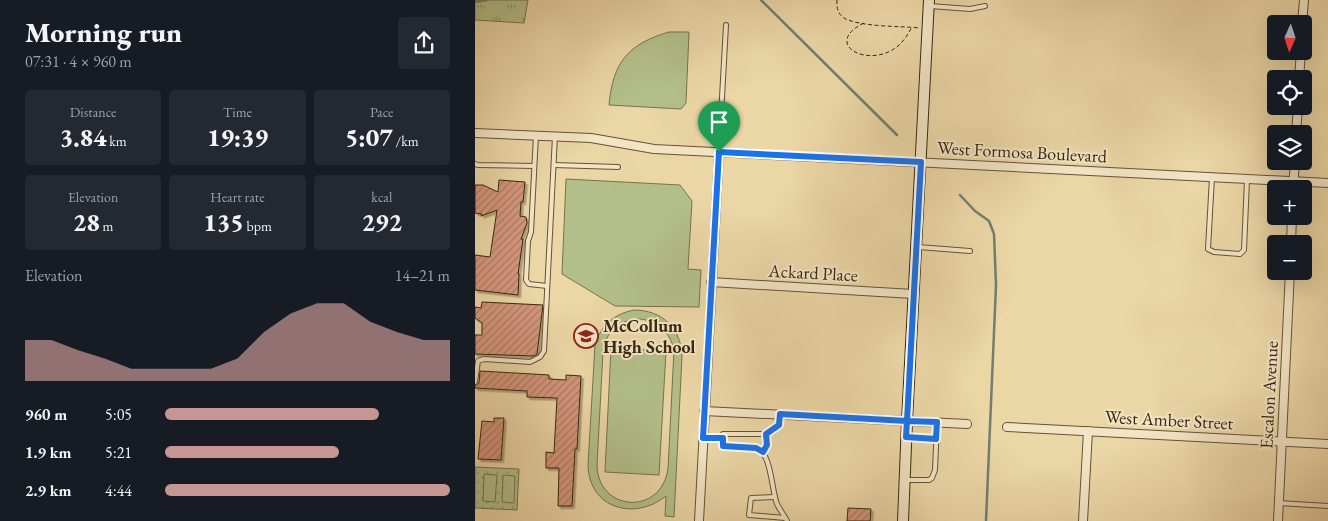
<!DOCTYPE html>
<html lang="en">
<head>
<meta charset="utf-8">
<style>
  :root { --surface:#171b24; --page:#242831; --text:#f1f3f6; --muted:#9ea1a6; --accent:#c59692 }
  body { margin:0; font-family:"EB Garamond",serif; background:var(--page); color:var(--text); height:100vh; display:flex; flex-direction:column; font-size:19px; white-space:nowrap }
  * { box-sizing:border-box; margin:0 }
  p { font-size:16px; color:var(--muted) }
  .icon { flex:none; width:28px; height:28px; fill:none; stroke:currentColor; stroke-width:2; stroke-linecap:round; stroke-linejoin:round }
  .map { position:relative; flex:1; overflow:hidden }
  .panel { display:flex; flex-direction:column; background:var(--surface); width:475px }
  .panel>* { flex:none }
  .needle { width:32px; rotate:183deg }
  .fabs { position:absolute; left:792px; top:15px; display:grid; gap:10px }
  .fabs a { display:grid; place-items:center; width:45px; height:45px; border-radius:5px; background:var(--surface); box-shadow:0 5px 20px #0002; font-size:25px }
  .pin { position:absolute; display:grid; place-items:center; width:42px; height:42px; color:#fff; margin:-51px -21px; border-radius:50% 50% 50% 0; rotate:-45deg; box-shadow:0 0 5px #0007 }
  .pin .icon { rotate:45deg }
  .round { display:grid; place-items:center; flex:none; width:52px; height:52px; border-radius:5px; background:var(--page) }
  .headline { display:flex; align-items:center; justify-content:space-between; height:85px; padding:0 25px }
  h1 { font-size:28px; font-weight:800; line-height:38px }
  .figures { display:grid; grid-template-columns:repeat(3,1fr); gap:8px; height:85px; padding:5px 25px }
  .figures div { display:grid; align-content:center; border-radius:5px; background:var(--page); text-align:center }
  .figures b { font-size:25px; font-weight:800 }
  .figures small { font-size:14px; font-weight:400 }
  .figures p { font-size:14px }
  .chart { height:140px; padding:10px 25px }
  .chart p { display:flex; justify-content:space-between }
  .chart svg { width:100%; height:90px; margin-top:5px; fill:var(--accent); opacity:.7 }
  ul { padding:0 25px; list-style:none; font-size:16px }
  li { display:grid; grid-template-columns:80px 60px 1fr; align-items:center; height:38px }
  li i { height:12px; border-radius:6px; background:var(--accent) }
  main { display:flex; flex:1; min-height:0 }
  .map>svg:first-child { display:block }
  .grass { fill:url(#grass-tufts); stroke:#76734c }
  .park { fill:url(#park-dots); stroke:#76734c }
  .pitch { fill:#b3bf8a; stroke:#76734c; fill-rule:evenodd }
  .lines { fill:none; stroke-linecap:round; stroke-linejoin:round }
  .stream { stroke:#727e6e; stroke-width:2.5 }
  .building { fill:url(#building-hatch); stroke:#38270d; filter:url(#shadow) }
  .lane-casing { stroke:#655333; stroke-width:6 }
  .street-casing { stroke:#655333; stroke-width:10 }
  .secondary-casing { stroke:#38270d; stroke-width:12 }
  .path { stroke:#38270d; stroke-width:1; stroke-dasharray:4 2.5; stroke-linecap:butt }
  .lane { stroke:#f2e4c5; stroke-width:4 }
  .street { stroke:#f2e4c5; stroke-width:8 }
  .secondary { stroke:#f2e4c5; stroke-width:10 }
  .route-casing { stroke:#fff; stroke-width:10 }
  .route { stroke:#1a73e8; stroke-width:6 }
  .labels { text-anchor:middle; stroke-width:4; stroke-linejoin:round; paint-order:stroke }
  .street-label { font-size:18px; fill:#38270d; stroke:#f2e4c5 }
  .poi-label { font-size:18px; font-weight:bold; fill:#38270d; stroke:#f2e4c5; text-anchor:start }
</style>
</head>
<body>
<main>
<section class="panel">
<div class="headline"><div><h1>Morning run</h1><p>07:31 · 4 × 960 m</p></div><a class="round"><svg class="icon" aria-label="share" viewBox="0 0 24 24"><path d="M12 15V3M7 8l5-5 5 5M5 13v7h14v-7"/></svg></a></div>
<div class="figures">
<div><p>Distance</p><b>3.84<small> km</small></b></div>
<div><p>Time</p><b>19:39</b></div>
<div><p>Pace</p><b>5:07<small> /km</small></b></div>
</div>
<div class="figures">
<div><p>Elevation</p><b>28<small> m</small></b></div>
<div><p>Heart rate</p><b>135<small> bpm</small></b></div>
<div><p>kcal</p><b>292</b></div>
</div>
<div class="chart"><p><span>Elevation</span>14–21 m</p>
<svg viewBox="0 0 160 44" preserveAspectRatio="none"><path d="M0 44V24L10 24L20 29L30 33L40 38L50 38L60 38L70 38L80 33L90 20L100 11L110 6L120 6L130 15L140 20L150 24L160 24V44z"/></svg>
</div>
<ul>
<li><b>960 m</b>5:05<i style="width:75%"></i></li>
<li><b>1.9 km</b>5:21<i style="width:61%"></i></li>
<li><b>2.9 km</b>4:44<i style="width:100%"></i></li>
</ul>
</section>
<div class="map">
<svg width="853" height="521" viewBox="0 0 853 521">
  <defs>
    <pattern id="grass-tufts" width="24" height="20" patternUnits="userSpaceOnUse" patternTransform="scale(1.25)"><rect width="24" height="20" fill="#b3bf8a"/><path d="M3 7l-1-3M5 7V3M7 7l1-3M15 17l-1-3M17 17v-4M19 17l1-3" fill="none" stroke="#939b6f"/></pattern>
    <pattern id="park-dots" width="8" height="8" patternUnits="userSpaceOnUse" patternTransform="scale(1.25)"><rect width="8" height="8" fill="#b3bf8a"/><path d="M2 2h.1M6 6h.1" fill="none" stroke="#939b6f" stroke-width="1.8" stroke-linecap="round"/></pattern>
    <pattern id="building-hatch" width="6" height="6" patternUnits="userSpaceOnUse" patternTransform="scale(1.25)"><rect width="6" height="6" fill="#d4967b"/><path d="M-1 1l2-2M0 6l6-6M5 7l2-2" fill="none" stroke="#ad7a63"/></pattern>
    <filter id="shadow"><feDropShadow dx="2.5" dy="2.5" stdDeviation="0" flood-color="#0004"/></filter>
  </defs>
  <rect width="100%" height="100%" fill="#ebd6a6"/>
  <filter id="stains"><feTurbulence type="fractalNoise" baseFrequency=".004" numOctaves="4"/><feColorMatrix values="0 0 0 0 .2 0 0 0 0 .09 0 0 0 0 .02 0 0 0 .5 -.17"/></filter>
  <radialGradient id="worn" r=".72"><stop offset=".6" stop-color="#630" stop-opacity="0"/><stop offset="1" stop-color="#630" stop-opacity=".3"/></radialGradient>
  <path class="grass" d="M0,0H53L49,23L0,20Z"/>
  <path class="park" d="M0,467L44,469L42,510L0,508Z"/>
  <g class="pitch">
    <path d="M194,32H214L211,103L206,109L134,105C138,62 153,44 194,32Z"/>
    <path d="M91,179L205,185L217,201L213,269L226,270L224,307L140,306L87,274Z"/>
    <path d="M159,310C187,310 206,328 207,356L199,517L190,516L191,496C160,521 114,509 113,465L120,345C126,325 139,314 159,310ZM165,319C183,321 195,332 199,350L193,469C186,516 123,512 122,465L128,352C130,332 145,319 165,319Z"/>
    <path d="M136,348L191,351L184,475L130,472Z"/>
    <path d="M9,474L22,475L20,502L8,501Z"/>
    <path d="M28,475L40,476L39,503L27,502Z"/>
  </g>
  <g class="lines">
    <g class="stream">
      <path d="M286,0L422,135"/>
      <path d="M0,2L12,0"/>
      <path d="M485,195L500,211L514,221L519,234L521,285L511,521"/>
    </g>
  </g>
  <g class="building">
    <path d="M24,180L50,182L48,202H46L45,216L51,217L52,223L46,239H48L43,274H44L43,295L0,290V255L15,257L22,210L6,216L7,214L0,213V185H8L23,192Z"/>
    <path d="M7,302L68,305L62,354L59,356L0,354V335H7V323L0,318V307L6,308Z"/>
    <path d="M5,371L74,375V379L91,380V375L106,376L102,449H100L97,506H83L84,468H71V452L79,453L82,398L52,397V391L0,388V386L4,383Z"/>
    <path d="M19,418H29L26,460L3,459L7,421L19,422Z"/>
    <path d="M373,508L396,509L395,521H372Z"/>
  </g>
  <g class="lines">
    <defs>
      <g id="lane">
        <path d="M455,6L495,9L510,6"/>
        <path d="M61,135L56,232L53,241L51,280L54,284L72,286"/>
        <path d="M244,152L251,25"/>
        <path d="M0,164L3,165L59,166"/>
        <path d="M79,165L143,167"/>
        <path d="M737,177L733,249L739,252L765,254L769,250L772,180"/>
        <path d="M443,247L495,251"/>
        <path d="M0,382L3,361L9,359L55,362L65,357L69,351L80,136"/>
        <path d="M431,437L461,439"/>
        <path d="M228,438H248V446C258,447 270,445 280,447C297,452 296,489 302,504C305,510 309,515 312,521"/>
        <path d="M248,438V434H291L304,425L305,415"/>
        <path d="M288,452L292,445L291,434"/>
        <path d="M430,480H454L457,478L460,470L462,423"/>
        <path d="M300,497L276,498L274,515L310,518"/>
        <path d="M804,503L853,506"/>
      </g>
      <g id="street">
        <path d="M827,24L829,0"/>
        <path d="M824,79L826,51"/>
        <path d="M0,133L116,138L179,149L853,183"/>
        <path d="M821,134L823,106"/>
        <path d="M818,189L820,161"/>
        <path d="M816,244L817,216"/>
        <path d="M236,282L438,294"/>
        <path d="M229,411L492,424"/>
        <path d="M532,427L853,444"/>
        <path d="M224,521L244,152"/>
        <path d="M608,521L613,431"/>
        <path d="M803,521L815,271"/>
      </g>
      <path id="secondary" d="M428,521L432,421L454,0"/>
    </defs>
    <use href="#lane" class="lane-casing"/>
    <use href="#street" class="street-casing"/>
    <use href="#secondary" class="secondary-casing"/>
    <g class="path">
      <path d="M362,0C361,7 363,14 369,18C384,27 426,26 445,28"/>
      <path d="M389,23C346,44 394,70 423,46C429,41 433,34 437,27"/>
    </g>
    <use href="#lane" class="lane"/>
    <use href="#street" class="street"/>
    <use href="#secondary" class="secondary"/>
  </g>
  <g class="lines">
    <defs>
      <path id="route" d="M244,152L228,438H248V446L281,448L288,452L292,445L291,434L304,425L305,414L432,421L431,437L461,439L462,422L432,421L446,162L244,152"/>
    </defs>
    <use href="#route" class="route-casing"/>
    <use href="#route" class="route"/>
  </g>
  <defs>
    <symbol id="school-ring" viewBox="-11 -11 22 22"><circle r="9.5" fill="#f2e4c5" stroke="#8f2418" stroke-width="1.5"/><path d="M0-5L7-2L0 1L-7-2ZM-4 1L0 2.5L4 1V4Q0 6-4 4Z" fill="#8f2418"/></symbol>
  </defs>
  <g fill-rule="evenodd">
    <use href="#school-ring" x="97" y="322" width="28" height="28"/>
  </g>
  <g class="labels">
    <g class="street-label">
      <text transform="translate(547 152) rotate(3)" y="6">West Formosa Boulevard</text>
      <text transform="translate(338 273) rotate(3)" y="6">Ackard Place</text>
      <text transform="translate(794 395) rotate(-87)" y="6">Escalon Avenue</text>
      <text transform="translate(694 420) rotate(3)" y="6">West Amber Street</text>
    </g>
    <g class="poi-label">
      <text x="128" y="332">McCollum<tspan x="128" dy="21">High School</tspan></text>
    </g>
  </g>
  <rect width="100%" height="100%" filter="url(#stains)"/>
  <rect width="100%" height="100%" fill="url(#worn)"/>
</svg>
<div class="fabs">
<a><svg class="needle" viewBox="-14 -14 28 28"><path d="M0-13l5 13h-10z" fill="#e53935"/><path d="M0 13l5-13h-10z" fill="#9ea1a6"/></svg></a>
<a><svg class="icon" aria-label="locate" viewBox="0 0 24 24"><circle cx="12" cy="12" r="6"/><path d="M12 2v4M12 18v4M2 12h4M18 12h4"/></svg></a>
<a><svg class="icon" aria-label="layers" viewBox="0 0 24 24"><path d="M12 4l9 5-9 5-9-5zM3 14l9 5 9-5"/></svg></a>
<a>+</a>
<a>−</a>
</div>
<div class="pin" style="left:244px;top:152px;background:#1e9e55"><svg class="icon" aria-label="arrive" viewBox="0 0 24 24"><path d="M6 21V4h12l-3 4 3 4H6"/></svg></div>
</div>
</main>
</body>
</html>
